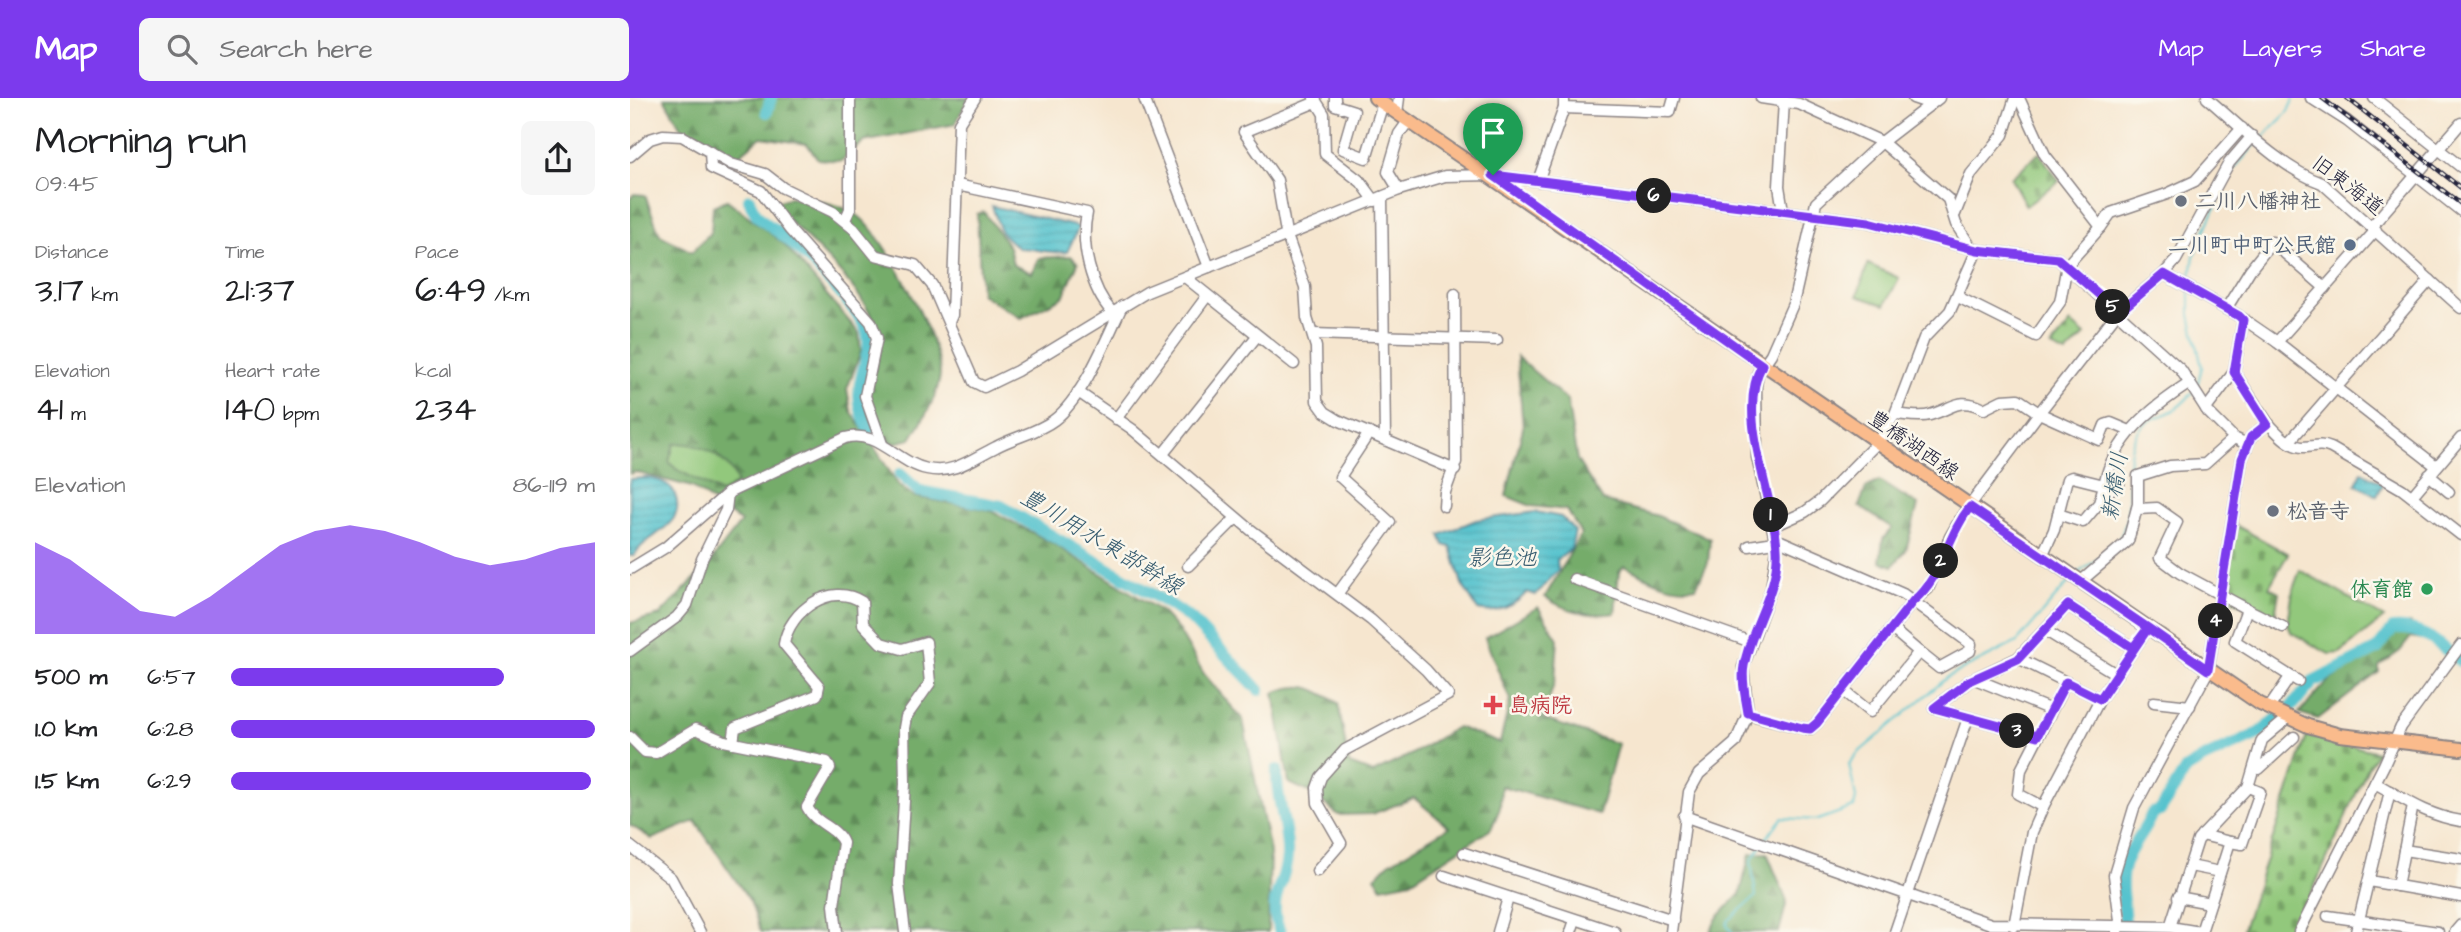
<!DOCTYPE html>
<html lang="en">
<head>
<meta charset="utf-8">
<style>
  :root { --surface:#fff; --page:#f6f6f6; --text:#202124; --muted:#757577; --accent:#7c3aed }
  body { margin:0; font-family:"Architects Daughter","Klee One",sans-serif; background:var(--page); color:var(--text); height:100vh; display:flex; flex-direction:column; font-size:26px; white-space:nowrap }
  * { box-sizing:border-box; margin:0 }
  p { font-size:23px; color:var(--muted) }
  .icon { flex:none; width:38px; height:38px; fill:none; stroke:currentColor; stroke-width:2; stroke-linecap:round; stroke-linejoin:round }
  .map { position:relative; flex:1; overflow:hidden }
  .side { display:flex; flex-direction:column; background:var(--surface); width:630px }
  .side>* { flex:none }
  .pin { position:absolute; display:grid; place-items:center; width:60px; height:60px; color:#fff; margin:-72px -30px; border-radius:50% 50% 50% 0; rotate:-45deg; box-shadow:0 0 7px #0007 }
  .pin .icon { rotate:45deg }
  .km { position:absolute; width:35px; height:35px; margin:-18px; border-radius:50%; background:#222; color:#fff; font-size:19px; line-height:35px; text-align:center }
  .round { display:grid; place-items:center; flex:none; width:74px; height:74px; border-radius:10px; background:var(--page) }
  .head { display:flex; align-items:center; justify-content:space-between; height:119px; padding:0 35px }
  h1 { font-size:38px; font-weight:600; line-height:52px }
  .figures { display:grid; grid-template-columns:repeat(3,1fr); gap:10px; height:119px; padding:7px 35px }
  .figures div { display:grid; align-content:center }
  .figures b { font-size:35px; font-weight:600 }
  .figures small { font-size:19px; font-weight:400 }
  .figures p { font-size:19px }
  .chart { height:196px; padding:14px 35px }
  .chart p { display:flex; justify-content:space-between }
  .chart svg { width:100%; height:126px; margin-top:7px; fill:var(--accent); opacity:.7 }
  ul { padding:0 35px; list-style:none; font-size:23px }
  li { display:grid; grid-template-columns:112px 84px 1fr; align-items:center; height:52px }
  li i { height:18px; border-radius:9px; background:var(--accent) }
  header { display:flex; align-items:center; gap:42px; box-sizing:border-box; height:98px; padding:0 35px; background:var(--accent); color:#fff }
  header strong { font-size:33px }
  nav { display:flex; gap:38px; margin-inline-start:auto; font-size:24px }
  .search { width:490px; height:63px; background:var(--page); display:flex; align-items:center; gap:18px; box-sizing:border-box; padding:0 24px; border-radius:10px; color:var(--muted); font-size:26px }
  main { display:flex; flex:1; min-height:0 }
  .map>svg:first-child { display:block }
  .forest { fill:url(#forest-firs); stroke:#4c6753; stroke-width:2 }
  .cemetery { fill:url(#cemetery-stones); stroke:#5a755b; stroke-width:2 }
  .green { fill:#92c87b; stroke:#5a755b; stroke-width:2 }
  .water { fill:url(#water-rules); stroke:#3c7284; stroke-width:2 }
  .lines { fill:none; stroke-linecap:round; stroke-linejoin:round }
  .stream { stroke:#56c3ce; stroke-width:2 }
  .river { stroke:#56c3ce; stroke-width:12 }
  .minor-casing { stroke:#8c8485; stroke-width:13 }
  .major-casing { stroke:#8c8485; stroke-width:16 }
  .minor { stroke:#fff; stroke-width:10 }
  .major { stroke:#fabb8c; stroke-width:12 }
  .rail-casing { stroke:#22223b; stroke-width:4.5 }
  .rail { stroke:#fbf7ec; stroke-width:2; stroke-dasharray:5; stroke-linecap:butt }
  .route-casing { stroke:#fff; stroke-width:14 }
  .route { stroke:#7c3aed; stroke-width:9 }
  .worship-dot { fill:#6b7280; stroke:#fbf7ec; stroke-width:2.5 }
  .service-dot { fill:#5c6f8a; stroke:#fbf7ec; stroke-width:2.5 }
  .leisure-dot { fill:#2e9e5b; stroke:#fbf7ec; stroke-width:2.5 }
  .health-dot { fill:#e0444e; stroke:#fbf7ec; stroke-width:2.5 }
  .labels { text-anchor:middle; stroke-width:5; stroke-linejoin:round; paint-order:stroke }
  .street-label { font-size:21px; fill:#22223b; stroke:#fbf7ec }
  .worship-label { font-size:21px; font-weight:bold; fill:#5b616d; stroke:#fbf7ec; text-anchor:start }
  .service-label { font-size:21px; font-weight:bold; fill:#4e5e75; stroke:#fbf7ec; text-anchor:end }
  .leisure-label { font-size:21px; font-weight:bold; fill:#27864d; stroke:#fbf7ec; text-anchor:end }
  .health-label { font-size:21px; font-weight:bold; fill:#be3a42; stroke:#fbf7ec; text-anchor:start }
  .water-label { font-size:23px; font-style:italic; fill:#345a6e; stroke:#fbf7ec }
</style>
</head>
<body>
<header>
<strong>Map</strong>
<div class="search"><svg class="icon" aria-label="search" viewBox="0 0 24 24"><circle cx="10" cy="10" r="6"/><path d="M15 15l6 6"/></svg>Search here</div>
<nav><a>Map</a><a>Layers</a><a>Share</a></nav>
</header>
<main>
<section class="side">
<div class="head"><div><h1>Morning run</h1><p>09:45</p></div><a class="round"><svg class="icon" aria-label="share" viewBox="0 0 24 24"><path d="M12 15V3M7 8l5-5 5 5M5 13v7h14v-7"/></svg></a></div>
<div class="figures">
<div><p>Distance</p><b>3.17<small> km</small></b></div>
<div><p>Time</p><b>21:37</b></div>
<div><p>Pace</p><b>6:49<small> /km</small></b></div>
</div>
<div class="figures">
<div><p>Elevation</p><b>41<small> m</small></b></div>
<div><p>Heart rate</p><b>140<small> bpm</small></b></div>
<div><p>kcal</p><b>234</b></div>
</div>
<div class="chart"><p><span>Elevation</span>86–119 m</p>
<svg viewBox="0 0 160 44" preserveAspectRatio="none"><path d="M0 44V12L10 18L20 27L30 36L40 38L50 31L60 22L70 13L80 8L90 6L100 8L110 12L120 17L130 20L140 18L150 14L160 12V44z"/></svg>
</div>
<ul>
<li><b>500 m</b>6:57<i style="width:75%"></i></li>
<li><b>1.0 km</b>6:28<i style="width:100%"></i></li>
<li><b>1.5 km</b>6:29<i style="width:99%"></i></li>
</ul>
</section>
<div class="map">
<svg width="1831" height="834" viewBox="0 0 1831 834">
  <defs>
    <pattern id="forest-firs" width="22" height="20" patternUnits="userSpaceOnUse" patternTransform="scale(1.75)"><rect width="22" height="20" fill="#75ac6b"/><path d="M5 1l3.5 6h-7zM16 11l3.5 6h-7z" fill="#608c59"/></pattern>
    <pattern id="cemetery-stones" width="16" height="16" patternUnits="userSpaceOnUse" patternTransform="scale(1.75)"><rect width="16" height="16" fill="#92c87b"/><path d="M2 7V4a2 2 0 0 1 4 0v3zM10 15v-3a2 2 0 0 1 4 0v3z" fill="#77a266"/></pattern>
    <pattern id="water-rules" width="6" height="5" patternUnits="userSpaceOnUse" patternTransform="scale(1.75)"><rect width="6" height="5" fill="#56c3ce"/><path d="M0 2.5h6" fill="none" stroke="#4ba7b2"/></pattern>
  </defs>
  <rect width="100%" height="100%" fill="#fbf7ec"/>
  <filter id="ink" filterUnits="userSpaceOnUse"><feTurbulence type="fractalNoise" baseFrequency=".0143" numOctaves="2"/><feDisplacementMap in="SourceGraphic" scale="14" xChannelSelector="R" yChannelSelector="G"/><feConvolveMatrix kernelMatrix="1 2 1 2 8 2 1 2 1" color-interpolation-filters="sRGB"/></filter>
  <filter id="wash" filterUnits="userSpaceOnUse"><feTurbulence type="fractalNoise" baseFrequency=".00686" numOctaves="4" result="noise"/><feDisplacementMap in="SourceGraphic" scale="28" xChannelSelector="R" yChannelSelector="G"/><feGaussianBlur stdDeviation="1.57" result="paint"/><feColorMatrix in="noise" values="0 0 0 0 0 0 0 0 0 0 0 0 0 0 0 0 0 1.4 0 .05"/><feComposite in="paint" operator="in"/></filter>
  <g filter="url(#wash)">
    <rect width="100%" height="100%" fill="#f6e6cf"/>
    <g class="forest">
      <path d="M34,0H339L325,26L233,44L211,63L188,61L177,46L131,39L108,58L54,35Z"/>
      <path d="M4,96L15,97L30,137L62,154L81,134L83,108L97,102L154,146L229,235L231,254L217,291L221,313L269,388L285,399L360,412L422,445L532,514L549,533L574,576L613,622L640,754L638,834H131L120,803L65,723L22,741L0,727V525L30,517L78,467L111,424L62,389L5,374L0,376V100Z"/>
      <path d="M160,99C182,102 207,104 227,117C254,135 311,245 310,277C308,299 292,323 281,341L261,346L247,337L231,294C236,285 245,275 247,265C262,212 191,157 160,123L149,120L141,106Z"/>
      <path d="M354,114L379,149L383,167L402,175L409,160L441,158L448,165L433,199L391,220L351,196L347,116Z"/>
      <path d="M887,259L937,302L947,362L973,403L1028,418L1080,441L1078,465L1066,489C1041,494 1016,479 994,468L989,474L985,515C960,519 935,513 915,499L951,436L937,412L901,408L876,398L893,330Z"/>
      <path d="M1249,383L1288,407L1276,452L1263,468L1250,463L1253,441L1262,430L1229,408L1236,390Z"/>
      <path d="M908,509L928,541L925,582L913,621L988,646L969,716L871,688L870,710L861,731L781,783L752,789L745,779L759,765L819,729L784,700L742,716L708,717L682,695L659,685L644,595C672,583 683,589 708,605L719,666L743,675L780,657L827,629L870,645L880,602L855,540Z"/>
      <path d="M1780,526L1792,534L1793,541L1781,539L1770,553L1749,568V574L1688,621L1669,615L1698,583L1730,564L1762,535Z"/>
      <path d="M1137,755L1157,803L1149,834H1080L1087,820L1110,796L1120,756Z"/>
    </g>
    <g class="cemetery">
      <path d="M1409,55L1429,83L1396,108L1381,80Z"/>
      <path d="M1441,225L1455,237L1436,256L1421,249Z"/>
      <path d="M1605,427L1658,456L1639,489L1649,494L1644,522L1592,497Z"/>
      <path d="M1677,637L1748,654L1739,667L1664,834H1612Z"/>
    </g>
    <g class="green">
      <path d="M1238,166L1269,180L1255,207L1227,198Z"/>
      <path d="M44,346C68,343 101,361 107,385L91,395L46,371L39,364Z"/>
      <path d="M1670,472L1754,520L1710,555L1699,556L1661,534L1658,526L1663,491Z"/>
    </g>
    <g class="water">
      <path d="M362,108L449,129L437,154C418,156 406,150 388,150L371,134Z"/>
      <path d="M1732,374L1753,386L1747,398L1726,386Z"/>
      <path d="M17,380C29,382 41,385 45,397C58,429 13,437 4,458H0V381Z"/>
      <path d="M906,414L931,419L945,433L941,451L927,462L928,472L906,497L897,494C885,508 866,517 848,512L832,486L821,449L814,447L810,437L846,422Z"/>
    </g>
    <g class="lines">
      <g class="stream">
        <path d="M1631,41L1657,15L1664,0"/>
        <path d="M1560,185L1564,158L1601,74L1625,47"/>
        <path d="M1560,194V217L1572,269L1567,288"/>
        <path d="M1482,451C1513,417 1487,363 1509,332C1516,321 1531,319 1542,313C1549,309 1556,302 1562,295"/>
        <path d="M1448,475L1475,456"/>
        <path d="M1134,743L1152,720L1188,722L1224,709L1226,700L1219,666L1228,655L1318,579L1387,544L1439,484"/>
        <path d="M1102,834L1097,828L1098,823L1126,798L1121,763L1131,748"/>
      </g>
      <g class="river">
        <path d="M137,14L141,0"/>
        <path d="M119,101C127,127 146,128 163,146C182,164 222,205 234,227C251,259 212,284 239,331"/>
        <path d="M270,376L289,393L371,408L539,506L561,521L629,592"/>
        <path d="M647,672C645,701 659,730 657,759C654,791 636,799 650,834"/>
        <path d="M1495,834C1496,813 1488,788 1494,768C1500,747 1515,735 1522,715L1530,713L1556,671L1574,660L1630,635L1663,607L1683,584L1747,551L1763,531C1792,528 1810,547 1831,564"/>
      </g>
    </g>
  </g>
  <g filter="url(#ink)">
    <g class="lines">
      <defs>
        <g id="minor">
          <path d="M514,0L579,169"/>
          <path d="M684,0L694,16L695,56L731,84L745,103"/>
          <path d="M705,0V7L724,13L713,51L736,60L753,5"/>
          <path d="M1131,0L1169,6L1252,44L1318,101L1326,126L1342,151"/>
          <path d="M1283,0L1301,6"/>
          <path d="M1389,0L1415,57L1471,129L1481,115L1537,96L1565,83L1612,30"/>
          <path d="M1577,0C1610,28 1652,71 1692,85L1831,210"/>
          <path d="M1681,0L1717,23L1831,113"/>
          <path d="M1744,0L1831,69"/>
          <path d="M686,4L614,34L647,82L656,135L675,189L677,220L686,249L687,303L695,314L708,322L825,372"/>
          <path d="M934,10L1040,14L1044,0"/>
          <path d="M767,15L769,0"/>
          <path d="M80,54L81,70L131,93L160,132L241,224L247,240L235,298L252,346"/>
          <path d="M0,58L20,41L33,37L52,38L101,66L135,76L153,90L203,114L224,131L245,157L285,167L302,187L344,284L354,289L387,273L517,194L769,92L815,78L862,77L1239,124L1347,152L1428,161L1551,272L1578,314L1604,340L1617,346"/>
          <path d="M908,83L934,10V0"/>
          <path d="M327,87L457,115C450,147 461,191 482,214"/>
          <path d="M769,92L758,74L769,36L779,22"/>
          <path d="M752,99L755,341"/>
          <path d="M1153,113L1149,88L1154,3"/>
          <path d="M1325,116L1341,76L1373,37L1385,0"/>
          <path d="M215,122L220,111V0"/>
          <path d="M1742,128L1831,25"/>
          <path d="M1534,176L1609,218L1647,244L1806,368"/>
          <path d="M555,179L664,266"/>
          <path d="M1328,199L1406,238L1430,204L1437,167L1471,129"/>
          <path d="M1596,211L1620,172L1642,144L1695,190"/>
          <path d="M319,224L322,217L329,25L345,0"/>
          <path d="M683,236L867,242"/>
          <path d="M1647,244L1746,132"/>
          <path d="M1604,274L1638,325"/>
          <path d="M448,294L502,331L621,432L741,522L796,572L818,597L715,652L691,679L687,690L688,705L711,745L687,773"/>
          <path d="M1576,311L1604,274L1613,222"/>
          <path d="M1265,316C1276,317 1290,320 1300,317C1324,310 1329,298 1354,311L1372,302L1388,301L1409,315L1469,342L1475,327L1481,325L1500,333"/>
          <path d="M486,321L577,198"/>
          <path d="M1659,344L1800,182"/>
          <path d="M533,356L627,238"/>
          <path d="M1799,377L1819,394"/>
          <path d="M1473,397L1489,386"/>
          <path d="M1782,398L1831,340"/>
          <path d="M814,408L815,394L826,364L825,196"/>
          <path d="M1507,411L1527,410L1547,424L1530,460L1550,475L1617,511L1605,543L1668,583"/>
          <path d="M1428,416L1453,424L1469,405L1474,387"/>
          <path d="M1144,428L1175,414L1190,403L1247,345L1265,316L1294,240L1320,213L1347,152"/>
          <path d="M1119,448L1151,443L1273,496L1341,546L1340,553L1309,570L1289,554L1240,614L1213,592"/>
          <path d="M1412,458L1424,432L1437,381L1442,379L1474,387C1484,339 1521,310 1560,285"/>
          <path d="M558,468L606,420"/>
          <path d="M0,471L36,449L98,395L215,340C247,331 267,365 297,371C324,377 343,360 366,349C384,339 407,335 424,322C453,300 476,242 492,208"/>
          <path d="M944,481L1121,544"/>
          <path d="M1450,484L1498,443L1508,406V378L1540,368L1575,366L1604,340"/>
          <path d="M708,495L760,424L710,379L739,335"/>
          <path d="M1617,511L1653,529"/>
          <path d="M1262,531L1289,554"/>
          <path d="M1416,533L1486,576"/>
          <path d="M0,553L47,519L57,507L72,461L96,412L98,395"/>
          <path d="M1388,560L1470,601"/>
          <path d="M1345,581L1421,612"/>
          <path d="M1524,604L1560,608"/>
          <path d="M1304,610L1339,583L1388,560L1438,507L1503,550"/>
          <path d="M1304,610L1407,638"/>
          <path d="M1639,610L1660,579"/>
          <path d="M1118,616L1172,630L1180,631L1187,625L1283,503L1298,491L1320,439L1332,418L1409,315L1487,215L1534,176L1546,162L1599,65L1622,38"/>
          <path d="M0,639L15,654L26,655L66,631L94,643L197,664L200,670L177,709C185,726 207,729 213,745L204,807L207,834"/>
          <path d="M103,645L105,630L187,597L189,588L154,546C159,513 201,483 232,504L233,526L251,545L272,551L296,544L300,585L276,619L274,630L275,686L269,786L275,834"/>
          <path d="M1624,670L1629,671L1664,639"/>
          <path d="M1745,685C1774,701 1798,718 1831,723"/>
          <path d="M1413,709L1388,696L1391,672L1436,584"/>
          <path d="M1054,718L1361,826L1540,829L1570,834"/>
          <path d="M1572,737L1600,744"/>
          <path d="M0,748L41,780L70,834"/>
          <path d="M1774,752L1831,761"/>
          <path d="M834,755L1043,822"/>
          <path d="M1560,768L1590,774"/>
          <path d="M814,778L985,834"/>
          <path d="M1739,783L1831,799"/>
          <path d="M1767,788L1783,707"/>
          <path d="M1548,799L1580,805"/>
          <path d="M1698,818L1808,834"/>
          <path d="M1384,828L1402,734L1413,709L1470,601L1518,530"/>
          <path d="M1540,829L1568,742L1618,689L1632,642L1658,620"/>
          <path d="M868,834L878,800"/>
          <path d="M941,834L945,822"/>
          <path d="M1041,834L1059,694L1069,676L1105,645L1118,616L1113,569L1141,491L1147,451L1127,359L1126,288L1128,275L1141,256L1163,206L1186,105L1252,44L1309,0"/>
          <path d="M1265,834L1338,620"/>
          <path d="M1487,834L1490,822L1484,777L1504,710L1578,573L1612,361L1621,339L1638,325C1647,334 1658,348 1672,349C1683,349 1689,345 1701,350L1772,391L1831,437"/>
          <path d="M1571,834L1600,744L1612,746L1630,694L1618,689"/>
          <path d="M1669,834L1754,667L1771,629L1831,547"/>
          <path d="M1726,834L1760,693"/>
          <path d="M1825,834L1831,827"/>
        </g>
        <path id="major" d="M745,0L1630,606L1678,628L1710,637L1831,651"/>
      </defs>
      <use href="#minor" class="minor-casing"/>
      <use href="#major" class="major-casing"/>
      <use href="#minor" class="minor"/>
      <use href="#major" class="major"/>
      <defs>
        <g id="rail">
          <path d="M1692,0L1831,106"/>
          <path d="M1717,0L1831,90"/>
        </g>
      </defs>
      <use href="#rail" class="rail-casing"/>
      <use href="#rail" class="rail"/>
    </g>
  </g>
  <g class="lines" filter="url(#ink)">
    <defs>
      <path id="route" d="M863,77L1132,267C1105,317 1144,397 1147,450C1150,491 1121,528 1114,568C1111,582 1116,601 1118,615L1172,630L1180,631L1187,625L1283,503C1313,479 1316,439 1340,409L1518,530L1470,601L1436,584L1407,638L1304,610L1339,583L1388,561L1438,507L1503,550L1518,530L1578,572L1612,361L1621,339L1637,326L1604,274L1613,222L1609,218L1534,176L1489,214L1428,161L1347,152L1239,124L863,77"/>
    </defs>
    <use href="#route" class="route-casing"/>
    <use href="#route" class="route"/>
  </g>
  <g class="worship-dot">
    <circle cx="1551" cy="103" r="7"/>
    <circle cx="1643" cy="413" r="7"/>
  </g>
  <circle class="service-dot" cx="1720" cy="147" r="7"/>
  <circle class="leisure-dot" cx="1797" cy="491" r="7"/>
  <path class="health-dot" d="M859.5 596.5h7v7h7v7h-7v7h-7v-7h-7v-7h7z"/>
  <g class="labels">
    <g class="street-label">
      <text transform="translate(1718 87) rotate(37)" y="7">旧東海道</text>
      <text transform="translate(1284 347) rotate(35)" y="7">豊橋湖西線</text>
    </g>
    <g class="worship-label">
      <text x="1565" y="110">二川八幡神社</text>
      <text x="1657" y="420">松音寺</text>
    </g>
    <g class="service-label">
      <text x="1706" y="154">二川町中町公民館</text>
    </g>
    <g class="leisure-label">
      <text x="1783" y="498">体育館</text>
    </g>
    <g class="health-label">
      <text x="879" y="614">島病院</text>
    </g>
    <g class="water-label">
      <text transform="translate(1484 388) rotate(-81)" y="8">新橋川</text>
      <text transform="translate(472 443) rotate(31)" y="8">豊川用水東部幹線</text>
      <text x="872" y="467">影色池</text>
    </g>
  </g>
</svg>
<div class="pin" style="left:863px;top:77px;background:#1e9e55"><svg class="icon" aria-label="arrive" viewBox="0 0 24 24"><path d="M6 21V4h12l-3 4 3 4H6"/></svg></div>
<b class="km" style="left:1141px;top:417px">1</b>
<b class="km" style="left:1311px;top:463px">2</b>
<b class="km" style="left:1387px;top:633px">3</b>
<b class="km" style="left:1586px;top:523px">4</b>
<b class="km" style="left:1483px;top:209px">5</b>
<b class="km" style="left:1024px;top:98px">6</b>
</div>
</main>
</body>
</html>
